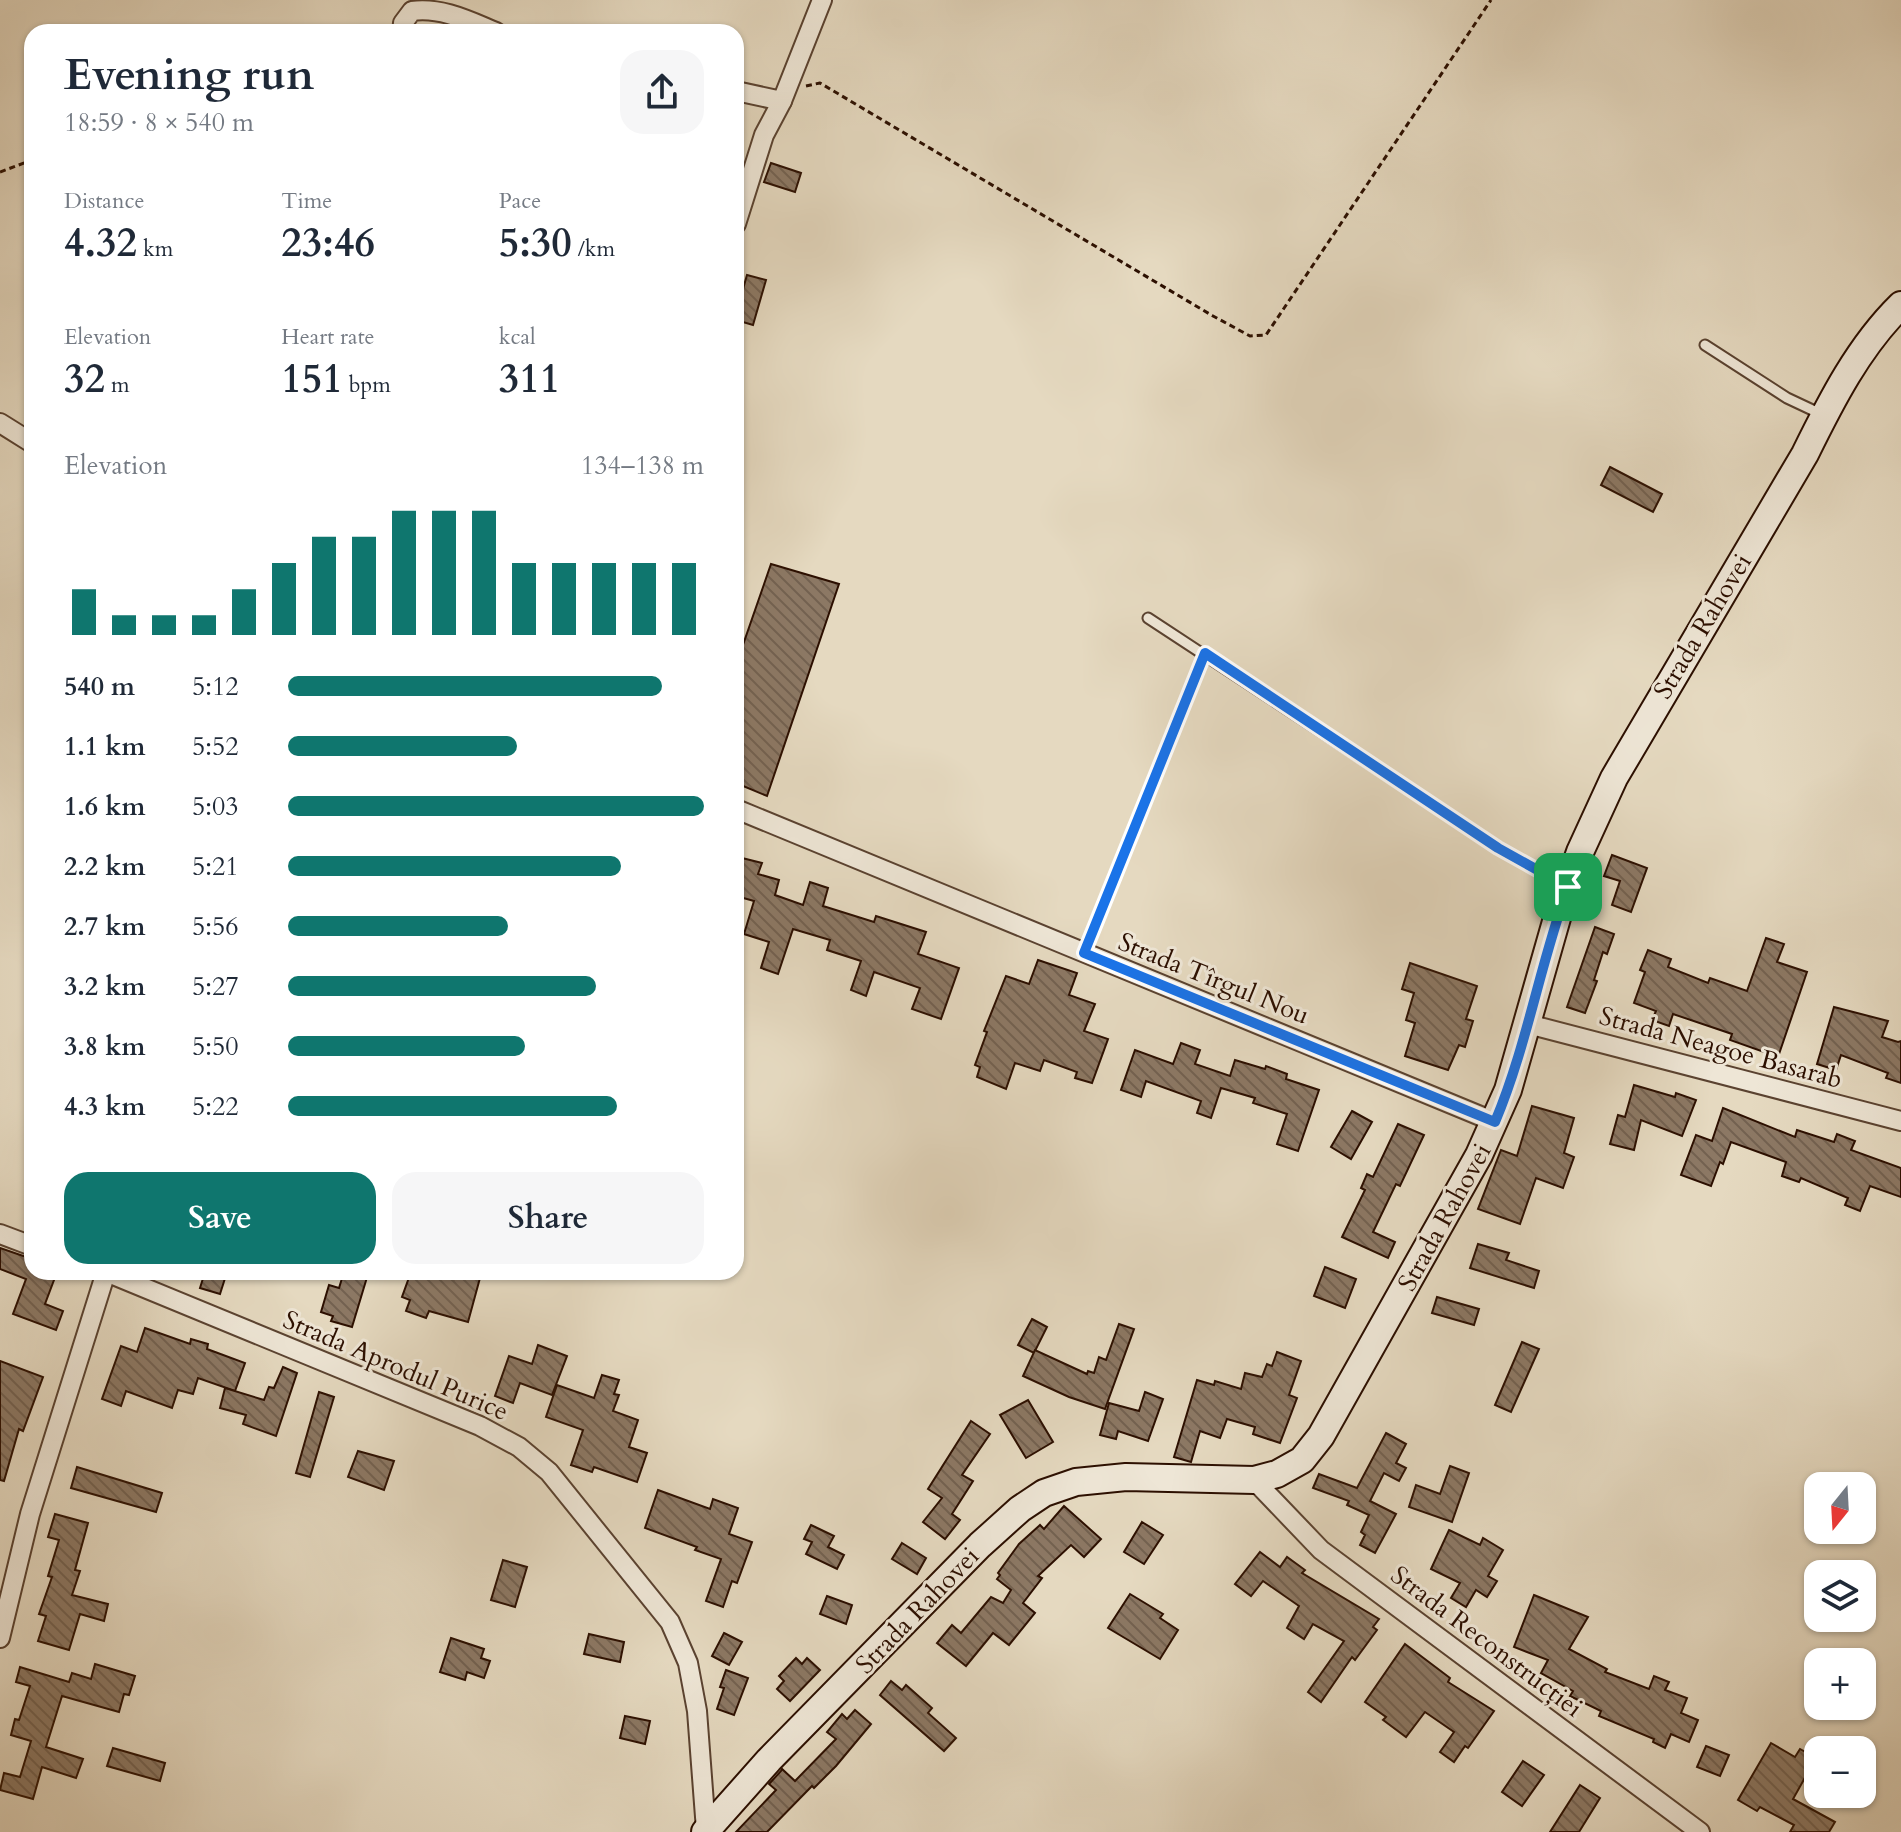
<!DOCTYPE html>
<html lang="en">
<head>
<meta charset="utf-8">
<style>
  :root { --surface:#fff; --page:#f6f6f7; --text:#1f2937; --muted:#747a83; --accent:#0f766e }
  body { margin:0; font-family:Cardo,serif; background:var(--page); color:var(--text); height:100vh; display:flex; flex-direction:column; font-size:30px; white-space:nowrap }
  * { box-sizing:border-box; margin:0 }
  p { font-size:26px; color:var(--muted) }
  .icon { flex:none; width:44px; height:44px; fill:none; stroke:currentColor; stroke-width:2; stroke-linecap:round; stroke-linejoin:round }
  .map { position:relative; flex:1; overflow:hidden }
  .panel { position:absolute; left:24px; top:24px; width:720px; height:1256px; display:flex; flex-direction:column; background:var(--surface); border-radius:24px; box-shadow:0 2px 6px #0004 }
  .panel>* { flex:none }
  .needle { width:52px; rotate:198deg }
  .fabs { position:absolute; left:1804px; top:1472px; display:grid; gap:16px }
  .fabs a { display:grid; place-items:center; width:72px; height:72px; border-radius:16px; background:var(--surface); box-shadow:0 2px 6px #0004; font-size:40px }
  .pin { position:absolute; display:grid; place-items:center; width:68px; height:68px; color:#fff; margin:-34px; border-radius:16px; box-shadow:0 4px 12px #0006 }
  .round { display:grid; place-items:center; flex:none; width:84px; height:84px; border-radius:24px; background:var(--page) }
  .headline { display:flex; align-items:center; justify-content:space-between; height:136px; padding:0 40px }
  h1 { font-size:44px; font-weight:700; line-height:60px }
  .figures { display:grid; grid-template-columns:repeat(3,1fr); gap:12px; height:136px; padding:8px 40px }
  .figures div { display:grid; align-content:center }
  .figures b { font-size:40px; font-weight:700 }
  .figures small { font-size:22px; font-weight:400 }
  .figures p { font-size:22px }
  .chart { height:224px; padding:16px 40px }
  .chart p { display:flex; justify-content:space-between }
  .chart svg { width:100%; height:144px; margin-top:8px; stroke:var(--accent); stroke-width:6 }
  .cta { display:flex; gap:16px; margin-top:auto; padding:16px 40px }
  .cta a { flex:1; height:92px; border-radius:24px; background:var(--accent); color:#fff; font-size:32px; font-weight:700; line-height:92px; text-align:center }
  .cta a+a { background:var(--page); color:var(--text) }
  ul { padding:0 40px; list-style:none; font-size:26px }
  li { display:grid; grid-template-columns:128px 96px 1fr; align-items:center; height:60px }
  li i { height:20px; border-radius:10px; background:var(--accent) }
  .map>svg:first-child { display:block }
  .building { fill:url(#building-back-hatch); stroke:#2c0f00; stroke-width:2 }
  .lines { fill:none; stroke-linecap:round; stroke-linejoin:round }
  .service-casing { stroke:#5a4230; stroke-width:13 }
  .minor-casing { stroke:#5a4230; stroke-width:22 }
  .secondary-casing { stroke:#2c0f00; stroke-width:30 }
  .path { stroke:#2c0f00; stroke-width:3; stroke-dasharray:6 4; stroke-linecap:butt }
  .service { stroke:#eee6d6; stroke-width:9 }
  .minor { stroke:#eee6d6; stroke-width:18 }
  .secondary { stroke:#eee6d6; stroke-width:26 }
  .route-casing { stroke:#fff; stroke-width:16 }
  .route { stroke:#1a73e8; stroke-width:10 }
  .labels { text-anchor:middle; stroke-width:6; stroke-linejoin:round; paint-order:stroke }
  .street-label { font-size:26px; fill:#2c0f00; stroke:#eee6d6 }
</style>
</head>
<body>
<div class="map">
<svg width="1901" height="1832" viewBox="0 0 1901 1832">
  <defs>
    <pattern id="building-back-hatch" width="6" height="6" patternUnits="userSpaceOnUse" patternTransform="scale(2)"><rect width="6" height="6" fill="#8c7864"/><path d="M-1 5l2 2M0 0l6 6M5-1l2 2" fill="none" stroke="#736150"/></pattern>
  </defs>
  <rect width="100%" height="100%" fill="#e5d9c0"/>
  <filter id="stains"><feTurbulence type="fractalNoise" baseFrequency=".0025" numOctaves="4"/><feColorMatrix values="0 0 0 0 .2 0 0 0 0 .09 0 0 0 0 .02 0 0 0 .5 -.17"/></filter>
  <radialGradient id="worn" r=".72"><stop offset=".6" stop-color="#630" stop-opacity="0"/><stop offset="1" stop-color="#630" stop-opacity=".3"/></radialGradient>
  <g class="building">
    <path d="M771,163L801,173L795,192L764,182Z"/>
    <path d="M747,275L766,280L753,325L736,320V295L741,296Z"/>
    <path d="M1610,467L1662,494L1653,512L1601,485Z"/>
    <path d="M771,564L839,584L767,796L736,783V665Z"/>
    <path d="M1612,855L1647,868L1631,912L1612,905L1620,881L1604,876Z"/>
    <path d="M742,858L762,863L758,874L779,880L775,895L803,905L810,882L828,888L823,906L874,922L876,916L926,932L918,954L959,968L941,1019L912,1009L920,988L874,972L866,996L851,990L861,961L827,950L830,940L793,929L778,974L761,968L769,942L744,934L754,901L736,896V879Z"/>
    <path d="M1595,927L1614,934L1607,954L1603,952L1594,980L1597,981L1585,1013L1567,1007Z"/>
    <path d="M1766,938L1784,944L1777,962L1807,972L1778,1057L1730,1040L1732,1034L1673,1014L1669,1026L1652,1020L1656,1011L1634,1003L1645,972L1640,970L1648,950L1671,959L1668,967L1708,983L1710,978L1747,991Z"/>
    <path d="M1038,960L1077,973L1069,995L1095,1004L1084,1031L1108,1039L1092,1083L1075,1078L1077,1072L1044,1060L1040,1071L1015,1063L1006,1089L977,1077L980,1067L975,1065L987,1032L984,1031L1006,976L1029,984Z"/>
    <path d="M1410,963L1477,986L1466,1019L1473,1021L1465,1047L1459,1045L1448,1070L1405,1056L1415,1023L1406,1020L1414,993L1402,989Z"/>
    <path d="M1834,1007L1888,1021L1882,1037L1898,1042L1901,1041V1083L1886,1078L1888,1073L1841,1055L1836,1070L1817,1064Z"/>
    <path d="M1181,1043L1200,1050L1195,1064L1230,1076L1235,1060L1265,1069L1266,1066L1287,1074L1286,1079L1319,1090L1298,1151L1277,1144L1287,1114L1253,1103L1255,1098L1221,1088L1211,1118L1197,1113L1201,1101L1146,1081L1141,1097L1121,1090L1135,1050L1173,1064Z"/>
    <path d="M1634,1085L1675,1097L1676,1093L1696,1100L1682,1136L1641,1120L1634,1150L1610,1144L1618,1115L1625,1117Z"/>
    <path d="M1532,1106L1574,1118L1564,1153L1574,1157L1563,1188L1536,1178L1520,1224L1478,1209L1501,1150L1517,1156Z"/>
    <path d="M1723,1108L1795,1137L1797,1130L1834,1142L1837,1134L1855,1141L1851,1150L1901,1168V1197L1870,1186L1860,1211L1845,1205L1848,1198L1801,1178L1799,1182L1782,1176L1786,1162L1731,1142L1723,1164L1720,1162L1711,1186L1681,1175L1696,1135L1712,1141Z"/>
    <path d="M1352,1111L1372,1122L1351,1159L1331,1147Z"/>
    <path d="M1398,1124L1424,1135L1400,1186L1396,1184L1373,1232L1395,1242L1388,1258L1342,1237L1365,1190L1361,1188L1367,1174L1373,1177Z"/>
    <path d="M1478,1244L1509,1253L1506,1260L1539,1271L1534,1288L1470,1268Z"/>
    <path d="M0,1248L32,1259V1272H57L45,1304L63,1311L56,1330L13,1314L26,1279L0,1269Z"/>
    <path d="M1325,1267L1356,1279L1345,1308L1314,1296Z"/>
    <path d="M205,1272H227L220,1294L200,1288Z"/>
    <path d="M344,1272L368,1274L352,1327L331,1321L333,1316L321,1312L329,1285L339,1288Z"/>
    <path d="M411,1272H432L454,1279L456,1272H459L480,1278L468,1322L429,1311L426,1318L406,1311L410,1300L402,1297Z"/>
    <path d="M1437,1297L1479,1309L1474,1325L1432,1313Z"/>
    <path d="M1032,1319L1047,1327L1034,1353L1018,1345Z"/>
    <path d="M1119,1324L1134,1329L1105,1409L1069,1397L1023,1376L1035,1350L1087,1374L1088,1371L1094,1373L1099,1357L1106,1360Z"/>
    <path d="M145,1328L190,1344L191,1339L208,1344L207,1349L245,1363L235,1391L198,1378L193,1394L178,1390L172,1408L126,1391L121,1406L102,1399L121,1346L137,1352Z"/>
    <path d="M1522,1342L1539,1349L1511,1412L1495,1405Z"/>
    <path d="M538,1345L567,1356L552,1395L520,1383L513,1403L495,1396L509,1356L532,1364Z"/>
    <path d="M1277,1352L1301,1361L1289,1395L1297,1398L1280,1443L1253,1434L1255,1427L1227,1419L1220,1438L1200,1431L1191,1462L1174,1457L1197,1380L1214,1385L1215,1381L1241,1389L1245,1373L1262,1377L1267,1364L1272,1366Z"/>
    <path d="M0,1361L43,1377L23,1431L19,1429L4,1481L0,1480Z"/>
    <path d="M283,1367L297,1373L276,1436L243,1424L246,1415L220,1408L225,1388L264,1400L269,1387L274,1388Z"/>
    <path d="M602,1375L619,1380L614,1394L619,1395L613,1411L638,1420L629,1447L647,1453L637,1482L594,1467L592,1472L571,1465L583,1430L546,1417L557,1385L594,1398Z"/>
    <path d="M319,1392L334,1397L310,1477L296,1473Z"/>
    <path d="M1145,1392L1163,1399L1148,1441L1118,1431L1116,1439L1100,1435L1109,1403L1139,1411Z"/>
    <path d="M1028,1400L1053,1442L1026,1458L1000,1415Z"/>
    <path d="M971,1421L990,1434L962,1475L973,1481L952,1514L960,1520L945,1539L923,1522L942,1498L928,1489Z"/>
    <path d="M1386,1433L1406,1444L1396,1463L1406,1468L1399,1481L1384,1473L1370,1501L1396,1514L1375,1553L1360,1545L1365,1535L1361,1532L1369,1515L1347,1505L1349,1501L1313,1488L1319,1474L1357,1488Z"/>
    <path d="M358,1451L394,1461L384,1490L348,1477Z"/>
    <path d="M1450,1466L1469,1473L1452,1522L1409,1507L1416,1485L1440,1494Z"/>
    <path d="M77,1467L162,1493L156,1512L71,1488Z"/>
    <path d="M658,1490L710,1509L713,1499L738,1508L729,1534L752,1542L737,1583L732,1581L723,1607L706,1601L721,1559L695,1550L697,1547L645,1528Z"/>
    <path d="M1064,1506L1101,1539L1084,1557L1071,1545L1038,1576L1042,1578L1023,1603L1035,1613L1009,1645L993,1633L966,1666L937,1643L952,1625L961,1633L991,1597L1003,1603L1011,1590L997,1579L1000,1575L998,1573L1019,1544L1040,1525L1044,1529Z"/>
    <path d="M55,1514L88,1523L75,1570L80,1571L72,1595L108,1604L104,1621L80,1614L69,1650L38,1641L46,1616L39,1614L52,1577L48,1576L59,1540L48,1537Z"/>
    <path d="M1142,1522L1163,1535L1144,1564L1124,1552Z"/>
    <path d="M811,1525L834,1536L828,1547L844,1555L837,1569L806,1554L812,1542L804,1539Z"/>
    <path d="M1449,1530L1480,1545L1483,1538L1503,1550L1488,1576L1497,1581L1487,1597L1476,1590L1466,1607L1451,1598L1460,1583L1431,1569Z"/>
    <path d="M902,1543L926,1558L917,1574L892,1559Z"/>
    <path d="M1260,1552L1280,1567L1287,1557L1305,1570L1302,1573L1379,1619L1373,1627L1377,1630L1355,1660L1352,1657L1321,1702L1308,1692L1344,1641L1313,1624L1304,1639L1287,1628L1299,1606L1263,1581L1251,1596L1235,1584Z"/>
    <path d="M503,1560L527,1567L515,1607L491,1600Z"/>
    <path d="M1130,1594L1163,1614L1160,1618L1178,1630L1160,1659L1108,1628Z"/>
    <path d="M1534,1595L1588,1617L1569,1649L1607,1669L1605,1672L1649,1689L1654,1676L1669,1682L1665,1690L1687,1698L1681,1713L1698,1720L1689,1742L1671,1734L1665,1748L1653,1742L1654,1739L1599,1716L1601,1711L1570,1696L1573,1691L1541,1673L1548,1660L1514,1647Z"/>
    <path d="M827,1596L852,1605L846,1624L820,1614Z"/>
    <path d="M724,1633L742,1642L729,1665L712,1656Z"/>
    <path d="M589,1634L624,1642L620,1662L584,1654Z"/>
    <path d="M451,1638L484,1649L481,1658L490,1661L484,1678L467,1672L465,1680L440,1672Z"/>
    <path d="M1405,1644L1450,1678L1448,1682L1494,1711L1468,1748L1465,1746L1454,1762L1440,1752L1454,1732L1425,1712L1406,1737L1383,1720L1386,1717L1365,1702Z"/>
    <path d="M796,1658L802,1664L807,1658L820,1670L790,1701L777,1689L784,1681L779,1676Z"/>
    <path d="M95,1664L135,1676L129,1695L124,1694L119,1712L62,1696L46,1747L83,1759L76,1778L42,1767L33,1799L0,1790L4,1773L20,1777L31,1741L11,1735L15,1719L19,1720L30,1686L16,1682L20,1667L69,1682L72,1673L91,1679Z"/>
    <path d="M726,1670L748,1678L734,1715L717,1709L724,1688L720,1687Z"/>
    <path d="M891,1681L902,1690L906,1685L932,1708L928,1713L956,1738L944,1751L880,1695Z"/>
    <path d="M855,1710L871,1724L836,1766L814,1788L812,1786L767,1832H736L776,1790L769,1784L781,1771L782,1769L795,1781L836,1739L827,1732L842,1714L847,1719Z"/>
    <path d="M625,1716L650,1721L645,1744L620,1738Z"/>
    <path d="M1771,1743L1795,1757L1800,1749L1816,1758L1793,1799L1835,1822L1829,1832H1790L1794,1825L1760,1807L1757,1811L1738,1800Z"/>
    <path d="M1706,1746L1729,1755L1720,1776L1697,1767Z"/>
    <path d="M113,1748L165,1763L160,1781L107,1766Z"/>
    <path d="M1523,1761L1544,1775L1522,1806L1502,1792Z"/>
    <path d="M1580,1785L1600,1798L1579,1832H1550Z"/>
  </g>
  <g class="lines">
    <defs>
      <g id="service">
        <path d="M1705,345L1787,398L1821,414"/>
        <path d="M1148,618L1498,848L1565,885"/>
        <path d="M1084,953L1205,653"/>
      </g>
      <g id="minor">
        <path d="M402,32L403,23L412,11C442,7 469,21 496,32"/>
        <path d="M736,91L782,101"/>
        <path d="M736,224L764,135L782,101L822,0"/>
        <path d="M0,423L32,443"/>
        <path d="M736,809L1495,1122"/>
        <path d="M1528,1024L1901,1121"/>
        <path d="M0,1234L32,1246"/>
        <path d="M106,1272L480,1426L519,1447L549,1472L670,1622L688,1663L697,1711L706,1830"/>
        <path d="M1254,1480L1321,1550L1700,1832"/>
        <path d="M0,1638L30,1514L106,1272"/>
      </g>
      <path id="secondary" d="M705,1832L769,1760L980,1545L1020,1509L1044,1493L1076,1482L1126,1477L1254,1480L1277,1474L1302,1460L1321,1436L1479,1155L1508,1090L1559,911L1580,852L1614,778L1805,454C1831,401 1859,346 1901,305"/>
    </defs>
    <use href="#service" class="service-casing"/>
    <use href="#minor" class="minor-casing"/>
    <use href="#secondary" class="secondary-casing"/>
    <g class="path">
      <path d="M806,86L820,83L1213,316L1250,336L1266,335L1491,0"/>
      <path d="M0,172L32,160"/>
    </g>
    <use href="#service" class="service"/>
    <use href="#minor" class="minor"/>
    <use href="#secondary" class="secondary"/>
  </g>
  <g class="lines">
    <defs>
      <path id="route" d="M1205,653L1498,848L1568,887C1540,964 1527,1046 1495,1122L1084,953Z"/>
    </defs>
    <use href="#route" class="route-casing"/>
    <use href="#route" class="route"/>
  </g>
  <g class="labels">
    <g class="street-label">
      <text transform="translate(1702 626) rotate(-59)" y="9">Strada Rahovei</text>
      <text transform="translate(1214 978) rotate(22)" y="9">Strada Tîrgul Nou</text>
      <text transform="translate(1721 1047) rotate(15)" y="9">Strada Neagoe Basarab</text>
      <text transform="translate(1444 1217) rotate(-61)" y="9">Strada Rahovei</text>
      <text transform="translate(396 1365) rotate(23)" y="9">Strada Aprodul Purice</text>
      <text transform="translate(917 1610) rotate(-46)" y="9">Strada Rahovei</text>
      <text transform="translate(1487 1641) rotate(37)" y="9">Strada Reconstrucției</text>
    </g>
  </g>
  <rect width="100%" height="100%" filter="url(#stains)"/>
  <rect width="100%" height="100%" fill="url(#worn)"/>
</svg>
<div class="fabs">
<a><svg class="needle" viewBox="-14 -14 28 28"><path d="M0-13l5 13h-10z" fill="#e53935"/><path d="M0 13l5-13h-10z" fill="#747a83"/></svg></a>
<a><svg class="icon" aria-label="layers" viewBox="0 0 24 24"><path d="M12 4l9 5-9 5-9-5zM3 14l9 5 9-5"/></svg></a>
<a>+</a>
<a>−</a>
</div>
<div class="pin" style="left:1568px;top:887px;background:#1e9e55"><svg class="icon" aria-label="arrive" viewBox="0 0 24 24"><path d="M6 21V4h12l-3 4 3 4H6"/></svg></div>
<section class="panel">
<div class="headline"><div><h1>Evening run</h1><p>18:59 · 8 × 540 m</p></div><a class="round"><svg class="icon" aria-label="share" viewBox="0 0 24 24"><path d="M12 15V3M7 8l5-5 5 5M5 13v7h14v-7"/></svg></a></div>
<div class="figures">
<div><p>Distance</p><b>4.32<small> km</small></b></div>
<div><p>Time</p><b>23:46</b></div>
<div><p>Pace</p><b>5:30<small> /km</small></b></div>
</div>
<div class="figures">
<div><p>Elevation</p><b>32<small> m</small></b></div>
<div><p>Heart rate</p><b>151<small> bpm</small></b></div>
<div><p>kcal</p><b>311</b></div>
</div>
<div class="chart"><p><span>Elevation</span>134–138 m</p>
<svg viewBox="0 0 160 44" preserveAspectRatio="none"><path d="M5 44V30M15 44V38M25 44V38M35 44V38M45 44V30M55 44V22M65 44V14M75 44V14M85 44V6M95 44V6M105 44V6M115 44V22M125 44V22M135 44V22M145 44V22M155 44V22"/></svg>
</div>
<ul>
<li><b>540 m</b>5:12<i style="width:90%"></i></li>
<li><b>1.1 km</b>5:52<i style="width:55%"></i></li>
<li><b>1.6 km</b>5:03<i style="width:100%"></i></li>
<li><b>2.2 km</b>5:21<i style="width:80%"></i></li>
<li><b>2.7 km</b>5:56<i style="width:53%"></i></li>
<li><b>3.2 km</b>5:27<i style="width:74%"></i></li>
<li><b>3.8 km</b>5:50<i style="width:57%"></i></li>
<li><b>4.3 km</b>5:22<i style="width:79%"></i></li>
</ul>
<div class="cta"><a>Save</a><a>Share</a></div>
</section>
</div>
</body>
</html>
